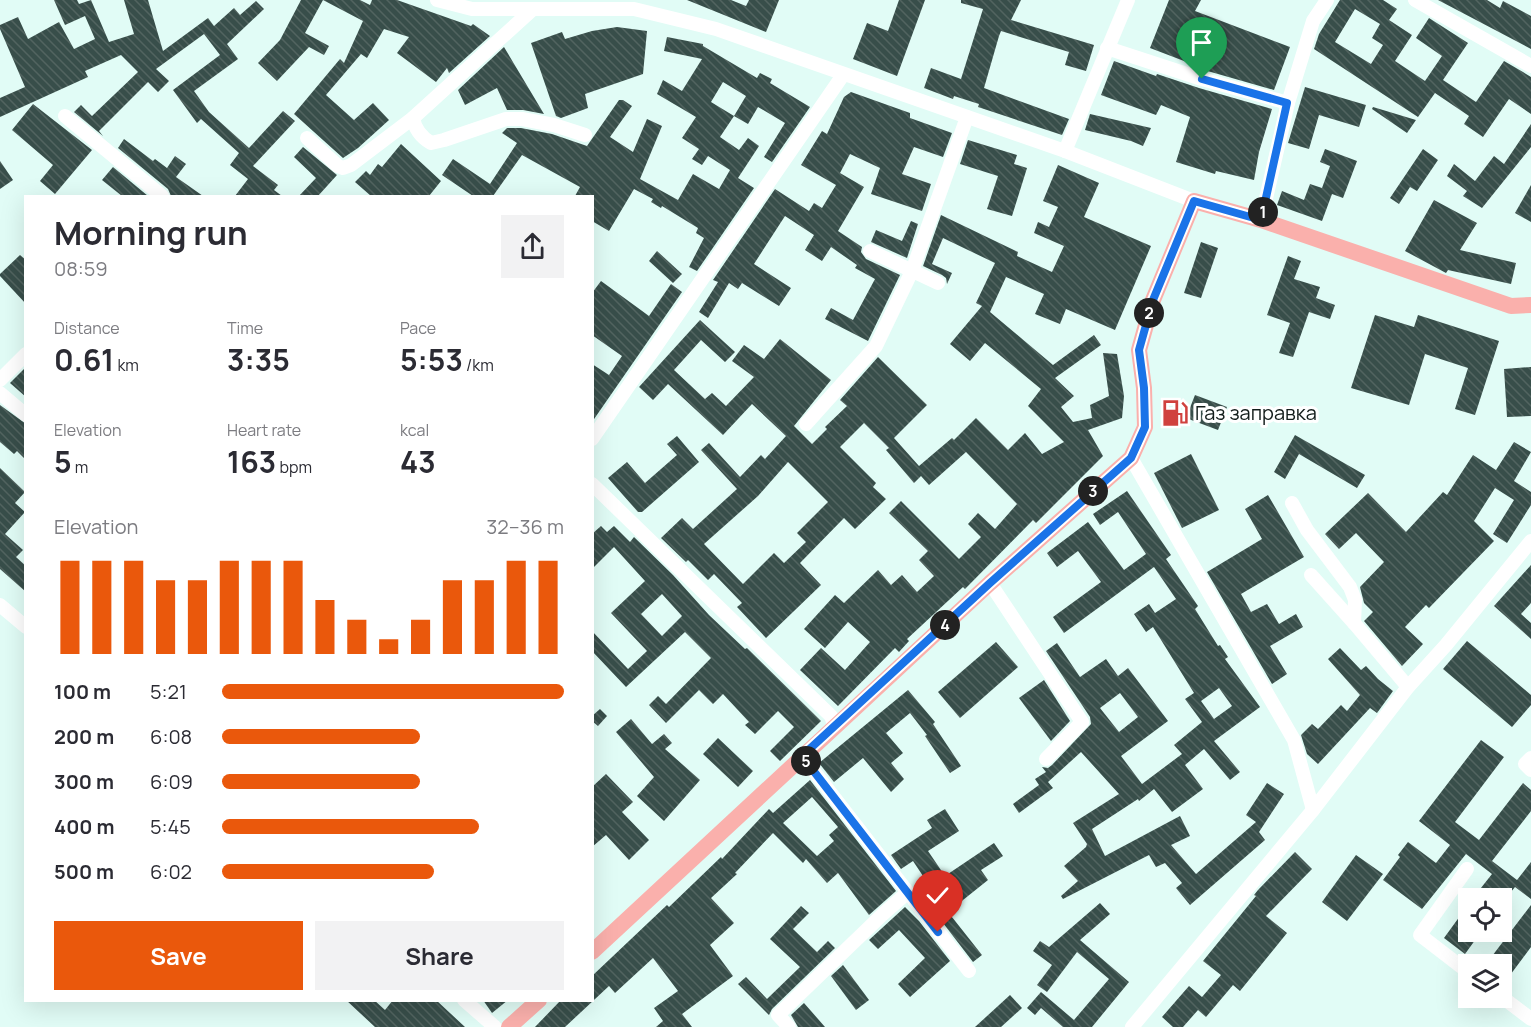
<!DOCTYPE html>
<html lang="en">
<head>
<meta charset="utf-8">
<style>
  :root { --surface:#fff; --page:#f2f2f3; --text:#2b2b33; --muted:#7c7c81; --accent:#ea580c }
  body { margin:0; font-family:Manrope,sans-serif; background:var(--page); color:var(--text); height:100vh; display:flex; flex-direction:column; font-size:22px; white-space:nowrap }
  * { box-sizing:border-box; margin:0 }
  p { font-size:20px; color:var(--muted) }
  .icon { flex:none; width:33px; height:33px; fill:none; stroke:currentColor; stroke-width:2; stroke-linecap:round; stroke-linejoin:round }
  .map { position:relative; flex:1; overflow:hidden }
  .sheet { position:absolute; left:24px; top:195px; width:570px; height:807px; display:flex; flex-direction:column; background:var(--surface); border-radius:0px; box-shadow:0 6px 24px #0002 }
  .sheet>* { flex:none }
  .controls { position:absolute; left:1458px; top:888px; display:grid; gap:12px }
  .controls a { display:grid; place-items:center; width:54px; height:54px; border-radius:0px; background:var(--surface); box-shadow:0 6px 24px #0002; font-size:30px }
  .pin { position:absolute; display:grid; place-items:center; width:51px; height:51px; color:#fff; margin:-62px -26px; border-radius:50% 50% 50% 0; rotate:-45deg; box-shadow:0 0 6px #0007 }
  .pin .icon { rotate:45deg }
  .km { position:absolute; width:30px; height:30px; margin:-15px; border-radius:50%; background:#222; color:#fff; font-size:16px; line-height:30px; text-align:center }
  .round { display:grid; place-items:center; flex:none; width:63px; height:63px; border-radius:0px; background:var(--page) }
  .summary { display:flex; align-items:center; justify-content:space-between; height:102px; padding:0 30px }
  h1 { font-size:33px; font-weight:700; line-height:45px }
  .stats { display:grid; grid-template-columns:repeat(3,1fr); gap:9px; height:102px; padding:6px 30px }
  .stats div { display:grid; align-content:center }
  .stats b { font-size:30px; font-weight:700 }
  .stats small { font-size:16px; font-weight:400 }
  .stats p { font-size:16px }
  .chart { height:168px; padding:12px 30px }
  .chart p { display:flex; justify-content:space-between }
  .chart svg { width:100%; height:108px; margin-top:6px; stroke:var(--accent); stroke-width:6 }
  .action { display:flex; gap:12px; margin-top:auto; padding:12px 30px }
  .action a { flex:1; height:69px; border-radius:0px; background:var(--accent); color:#fff; font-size:24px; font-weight:700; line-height:69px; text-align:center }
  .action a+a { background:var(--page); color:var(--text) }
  ul { padding:0 30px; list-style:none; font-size:20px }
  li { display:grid; grid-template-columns:96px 72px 1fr; align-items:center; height:45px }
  li i { height:15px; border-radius:8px; background:var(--accent) }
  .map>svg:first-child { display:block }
  .building { fill:url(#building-back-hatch); fill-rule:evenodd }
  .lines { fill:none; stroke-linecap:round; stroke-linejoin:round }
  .minor { stroke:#fff; stroke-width:14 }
  .major { stroke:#fab0ac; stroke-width:16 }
  .route-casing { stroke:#fff; stroke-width:12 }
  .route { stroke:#1a73e8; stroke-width:8 }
  .labels { text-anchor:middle; stroke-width:6; stroke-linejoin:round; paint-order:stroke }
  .poi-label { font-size:20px; fill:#121c1a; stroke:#fff; text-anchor:start }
</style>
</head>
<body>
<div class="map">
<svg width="1531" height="1027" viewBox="0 0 1531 1027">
  <defs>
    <pattern id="building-back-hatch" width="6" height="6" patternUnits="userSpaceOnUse" patternTransform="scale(1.5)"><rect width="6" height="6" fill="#384e4a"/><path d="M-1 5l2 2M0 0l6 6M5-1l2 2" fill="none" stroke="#526460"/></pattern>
  </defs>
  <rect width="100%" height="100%" fill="#e1fcf6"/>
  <g class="building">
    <path d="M54,0H77L79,4L91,0L109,42L134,34L124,0H148L163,51L208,18L214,26L234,8L240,15L256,1L264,9L227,44L238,59L194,91L209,112L249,148L283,111L295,121L253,166L278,185L274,190L282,196H235L248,179L230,165L239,153L201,119L197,123L173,90L220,55L204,34L156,69L169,81L158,92L148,82L99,131L103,136L74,112L81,105L92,116L138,72L121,55L85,71L88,77L0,117V98L25,87L0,29V25L18,17L28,39L59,22L74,49L95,39L85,16L65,25Z"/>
    <path d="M301,0H323L305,33L329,46L324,55L309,47L277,81L258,63L280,40Z"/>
    <path d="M323,0H360L370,5L372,0H397L471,26L473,24L490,36L449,73L447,68L436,82L397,53L409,37L384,29L367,58L361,54L326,95L354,120L373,103L389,120L358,148L343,158L294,114L340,59L344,63L363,21Z"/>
    <path d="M687,0H731L746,6L749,0H779L766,32Z"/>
    <path d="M899,0H925L897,76L853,59L867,23L888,31Z"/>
    <path d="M961,0H1021L1011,20L1094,45L1086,71L1065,65L1069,52L1001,31L999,36L984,88L1069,119L1062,135L978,107L979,104L954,96L953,99L924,88L931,68L961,79L983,9L961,3Z"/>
    <path d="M1169,0H1201L1195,11L1290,47L1274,90L1204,70L1205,69L1150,48Z"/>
    <path d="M1340,0H1383L1397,9L1389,20L1412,35L1395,61L1425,81L1442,56L1416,38L1429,18L1468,43L1443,80L1476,102L1504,61L1523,72L1531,77V114L1509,99L1483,137L1464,124L1469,116L1435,93L1418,117L1314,49L1319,34ZM1355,9L1380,24L1372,38L1383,45L1371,64L1335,42Z"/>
    <path d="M1438,0H1487L1500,8L1503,1L1531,16V49Z"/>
    <path d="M617,27L647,31L643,74L585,94L588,108L561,118L556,116L531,43L562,32L565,39L592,31Z"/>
    <path d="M667,37L703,44V46L757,78L760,73L772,79L770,83L810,107L772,162L764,157L785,123L758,107L748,124L734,116L720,137L739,150L748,138L759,146L738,178L754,188L697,271L689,267L704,238L696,233L698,228L662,206L661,208L651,202L653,199L634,189L609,231L592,221V196H575L580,187L522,155L493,196H473L442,175L453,159L490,184L517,143L502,133L507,128H521L552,134L587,146L619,100H623L632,106L610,137L633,152L647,119L662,126L640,179L678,200L693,174L719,189L730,170L708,156L702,165L692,159L699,149L682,138L696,117L657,94L663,80L682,91L702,59L664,51ZM723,82L746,96L734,116L711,102Z"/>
    <path d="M504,47L544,114L523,110H507L497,88L465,105L458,90Z"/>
    <path d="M1114,61L1156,76L1157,74L1199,88L1272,109L1259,152L1254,180L1216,171L1215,174L1176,162L1190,117L1161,105L1156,115L1101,95Z"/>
    <path d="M1305,87L1366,105L1359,127L1319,115L1309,149L1288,143Z"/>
    <path d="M851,92L910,113V118L952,133L943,157L914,147L902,174L931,184L922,211L871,194L880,168L850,154L840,173L864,187L838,231L862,247L861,252L866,259L900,275L868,341L825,319L831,308L853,320L875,279L855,268L857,265L831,247L822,261L805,250L814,235L785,216L754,264L791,288L779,306L742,283L738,289L729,283L708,318L699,312L718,282L713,280L775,189L809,211L814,203L822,208L836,185L801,165L822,131L827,134L844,97Z"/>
    <path d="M33,104L92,150L55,194L40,181L53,165L12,130Z"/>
    <path d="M1373,107L1416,120L1407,133L1372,109Z"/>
    <path d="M1090,114L1151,128L1143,146L1131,141L1085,130Z"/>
    <path d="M1531,124V147L1482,208L1463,196L1467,191L1447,176L1454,164L1475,181L1494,156L1504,164Z"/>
    <path d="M124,139L153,161L155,159L167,168L175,156L186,164L176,177L203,196H171L168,189L118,148Z"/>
    <path d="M968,140L1017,155L1014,164L1027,168L1012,216L987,209L998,176L960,164Z"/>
    <path d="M401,144L441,181L429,196H371L355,182L366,171L370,175L378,164L382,167Z"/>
    <path d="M303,147L337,175L318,196H299L316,178L294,157Z"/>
    <path d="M1325,149L1357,161L1343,198L1332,194L1322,221L1277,205L1282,191L1304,200L1310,184L1322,188L1330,166L1320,162Z"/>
    <path d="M1423,149L1438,160L1417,191L1410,187L1399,204L1390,198Z"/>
    <path d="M0,161L13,180L0,189Z"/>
    <path d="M1058,165L1099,183L1084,217L1151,246L1115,330L1066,309L1060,324L1035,314L1044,294L1006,277L990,312L1053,365L1094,335L1101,345L1055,378L1074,396L1061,407L1073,422L1092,418L1090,405L1109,396L1103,353L1117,354L1124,396L1122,418L1088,430L1103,456L1036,523L1033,520L965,589L963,587L907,639L909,641L899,652L895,648L838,706L800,670L821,648L845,670L870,642L848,622L825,648L804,629L835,595L844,603L878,570L891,585L902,575L917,592L934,576L919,560L928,551L889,513L901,501L959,559L981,537L968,524L978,513L995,529L1017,504L966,452L929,485L921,476L914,483L886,450L889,448L864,423L840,447L876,483L873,487L886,499L855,529L844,518L800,563L821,585L766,638L737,607L742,603L714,574L708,580L688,560L686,562L661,538L682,518L693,529L737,489L701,450L709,443L740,477L761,455L765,459L786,436L752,404L723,435L668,384L653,400L639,387L700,320L735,352L725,362L701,340L674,370L705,399L712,393L726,406L754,377L732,361L744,345L764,359L780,339L831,380L794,426L812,444L827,429L825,427L847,406L840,400L878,357L927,405L894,438L919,466L952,438L954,440L976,418L1008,450L1025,433L1042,454L1064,442L1028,406L1041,389L985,343L970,361L950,344L982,306L976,303L995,263L943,238L932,264L952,273L947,284L946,278L942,275L923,266L941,215L1018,252L1017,256L1052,272L1064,246L1034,233L1038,222L1049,227L1058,207L1043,201ZM788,462L828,502L797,533L806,542L784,563L774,553L743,584L704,544L758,496Z"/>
    <path d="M113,167L148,196H122L102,180Z"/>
    <path d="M1531,185V222L1515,213Z"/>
    <path d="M1434,200L1477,223L1460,250L1516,263L1511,284L1448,270L1446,273L1405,251Z"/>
    <path d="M911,221L918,224L907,258L871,242L876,230L902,241Z"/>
    <path d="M1201,242L1218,248L1201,298L1184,293Z"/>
    <path d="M657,251L682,274L673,283L649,261Z"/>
    <path d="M20,255L26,260V304L0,276V274Z"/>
    <path d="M1288,256L1301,261L1294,279L1320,287L1316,298L1335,305L1330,319L1309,312L1293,357L1279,353L1290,323L1267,315Z"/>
    <path d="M601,281L649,316L671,284L682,292L592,422V364L609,375L622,356L592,335V293Z"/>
    <path d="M1375,315L1414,327L1418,315L1499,341L1475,415L1455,409L1468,368L1425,354L1409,405L1351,388Z"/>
    <path d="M26,367V397L10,383Z"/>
    <path d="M1531,367V416L1507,417L1504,369Z"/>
    <path d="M1195,395L1227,407L1218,430L1186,418Z"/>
    <path d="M0,405L26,424V460L17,451L14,454L0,442Z"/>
    <path d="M1295,435L1365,475L1357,488L1299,454L1285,479L1274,472Z"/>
    <path d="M677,436L699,462L642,512H638L608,478L627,462L645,483L677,455L667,444Z"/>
    <path d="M1514,442L1531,452L1514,481L1531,492V505L1507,543L1493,534L1514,500L1495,488L1474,521L1494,541L1429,608L1426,605L1405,627L1423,644L1402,666L1364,621L1373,612L1364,603L1360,587L1384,562L1356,533L1339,549L1325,534L1368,493L1406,532L1443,492L1447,495L1473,455L1496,470Z"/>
    <path d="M1191,454L1219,510L1182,528L1154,473Z"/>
    <path d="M0,468L25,492L15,503L25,512L5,534L23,550L16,557L26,566V592L0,569Z"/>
    <path d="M1127,491L1171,555L1166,559L1198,606L1195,609L1218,646L1220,645L1228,657L1225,659L1260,707L1214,741L1240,772L1230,780L1204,749L1185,765L1203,789L1172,812L1154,789L1139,801L1138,799L1092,829L1105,856L1180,816L1190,836L1171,845L1196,874L1256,822L1246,815L1267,783L1284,794L1259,832L1265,840L1190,905L1176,888L1182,883L1165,863L1156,867L1149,855L1063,899L1061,896L1078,881L1064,866L1086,847L1087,844L1073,823L1119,794L1081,752L1048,782L1053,788L1019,813L1013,804L1039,785L1035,779L1046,772L1042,767L1048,768L1052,765L1091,724L1090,717L1046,651L1057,643L1080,677L1106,659L1118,676L1128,668L1168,721L1121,756L1142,784L1182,754L1174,745L1202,722L1185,699L1194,693L1153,627L1146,632L1134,614L1149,604L1155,613L1176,599L1154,567L1064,633L1053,617L1101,582L1078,551L1057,567L1047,553L1088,522L1124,570L1146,554L1118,512L1100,525L1093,514ZM1219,688L1232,706L1214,719L1201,701ZM1120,693L1138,717L1119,732L1100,708Z"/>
    <path d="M1268,495L1304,557L1241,594L1251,612L1267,604L1279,624L1296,614L1303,627L1270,646L1287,674L1272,684L1207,572L1262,539L1245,509Z"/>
    <path d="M601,526L607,532L614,526L630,542L634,537L673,575L709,615L745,649L747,648L821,721L780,761L770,751L794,727L778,711L755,734L745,725L749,722L723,694L713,704L699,690L666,723L649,705L658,696L666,704L711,658L685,632L626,687L592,651V631L628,669L647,651L611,613L645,581L614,547L592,569V534ZM662,594L682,616L662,636L641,614Z"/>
    <path d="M1531,565V603L1521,614L1531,623V639L1494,606Z"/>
    <path d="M1467,641L1531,695V705L1512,727L1443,669Z"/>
    <path d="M996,642L1018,667L960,718L938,692Z"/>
    <path d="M1340,648L1361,670L1366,666L1378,679L1393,691L1377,713L1370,708L1318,764L1307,754L1301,735L1312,724L1318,729L1341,705L1347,711L1360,695L1328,659Z"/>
    <path d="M1044,680L1070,721L1051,741L1019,698Z"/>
    <path d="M908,690L935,722L933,724L961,766L950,773L925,736L927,735L910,713L886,733L903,753L891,763L904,779L891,792L863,758L834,782L819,763Z"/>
    <path d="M600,709L607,716L598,726L592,721V716Z"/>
    <path d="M631,719L652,744L664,734L672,743L665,749L700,780L664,821L637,796L654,777L616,732Z"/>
    <path d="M718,738L753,771L738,787L703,754Z"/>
    <path d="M1481,740L1504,757L1455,822L1479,840L1523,783L1531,790V811L1492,861L1517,880L1531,862V899L1515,887L1506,898H1473L1492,874L1466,854L1422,909L1383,880L1400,857L1398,855L1408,842L1436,863L1450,845L1419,821Z"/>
    <path d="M606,774L633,802L622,812L649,840L629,860L606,835L592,847V787Z"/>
    <path d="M810,780L896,891L869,915L838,873L827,883L806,859L803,863L773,833L735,873L737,874L711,898L734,923L710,945L733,976L682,1014L692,1027H656L663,1021L654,1008L678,991L653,958L615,993L609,986L565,1027H535L561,1000H592V976L667,905L669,907L721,857L722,859L769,809L773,813ZM812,797L838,827L829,835L834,841L817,856L783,823Z"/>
    <path d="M945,809L959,831L928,851L945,876L994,843L1003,856L981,870L988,880L948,912L982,955L973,962L933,910L941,903L913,861L901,869L891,855L932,828L927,820Z"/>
    <path d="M1295,852L1312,869L1266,916L1287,933L1240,991L1233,985L1206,1017L1198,1010L1183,1027H1173L1162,1017L1189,986L1202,997L1221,975L1203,961L1256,896L1254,895L1258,890Z"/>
    <path d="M1356,855L1383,874L1347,921L1322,902Z"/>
    <path d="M1100,903L1110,914L1080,940L1129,982L1092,1027H1063L1041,1008L1035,1015L1027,1008L1041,992L1074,1020L1109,979L1077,952L1047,992L1037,985L1052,965L1033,951L1040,941L1049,947Z"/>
    <path d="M1468,905V932H1481L1465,954L1444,938Z"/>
    <path d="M1531,905V947L1502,986V964H1486Z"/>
    <path d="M801,906L809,913L793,929L817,952L828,941L835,948L772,1009L769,1015L738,984L746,977L767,999L800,967L770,939Z"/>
    <path d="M905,907L919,921L950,961L910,997L898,984L925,958L899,930L878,949L869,940Z"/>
    <path d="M843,965L869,1000L856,1010L831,976Z"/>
    <path d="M1010,995L1022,1008L1001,1027H975Z"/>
    <path d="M346,1000H374L385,1010L393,1000H436L465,1027H375Z"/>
    <path d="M483,1000H508L492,1013Z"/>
    <path d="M804,1003L825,1027H798L791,1015Z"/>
  </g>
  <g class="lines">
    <g class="minor">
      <path d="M437,0L472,9H634L716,29L1065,151L1194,201"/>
      <path d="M1415,0L1531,66"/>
      <path d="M1107,48L1202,79L1288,103"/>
      <path d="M65,116L162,196"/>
      <path d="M413,118C415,130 421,137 431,143L444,140L506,119H522L554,125L585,135"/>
      <path d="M307,138L338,166L343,168L351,165L413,118L533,9"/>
      <path d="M1065,151L1128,0"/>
      <path d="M1261,220L1288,103L1313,21L1327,0"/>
      <path d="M870,251L938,283"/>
      <path d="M0,380L26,354"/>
      <path d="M0,393L26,415"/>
      <path d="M806,424L876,346L912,271L967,117"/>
      <path d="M592,439L843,75"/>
      <path d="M1131,458L1294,740L1313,810"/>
      <path d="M592,484L831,716L835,727"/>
      <path d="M1292,503L1307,530L1350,587L1355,600L1354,623"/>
      <path d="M1311,575L1354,623L1408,687"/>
      <path d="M990,583L1082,722L1046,759"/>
      <path d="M0,605L26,627"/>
      <path d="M802,756L969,971"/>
      <path d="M1531,758L1525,764L1531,770"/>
      <path d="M1467,869L1420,935L1468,972"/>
      <path d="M1502,997L1531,1019"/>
      <path d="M464,1000L495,1027"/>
      <path d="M789,1027L778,1015L883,914L907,893"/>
      <path d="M1132,1027L1313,810L1408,687L1446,645L1531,541"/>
    </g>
    <g class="major">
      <path d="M592,952L990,583L1131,458L1145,427L1144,388L1139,350L1153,300L1194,201L1261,220L1511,306L1531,305"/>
      <path d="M509,1027L539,1000"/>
    </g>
  </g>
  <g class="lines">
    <defs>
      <path id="route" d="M938,932L802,756L990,583L1131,458L1145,427L1144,388L1139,350L1153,300L1194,201L1261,220L1287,103L1202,79"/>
    </defs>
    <use href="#route" class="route-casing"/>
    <use href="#route" class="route"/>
  </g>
  <defs>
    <symbol id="fuel-bare" viewBox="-9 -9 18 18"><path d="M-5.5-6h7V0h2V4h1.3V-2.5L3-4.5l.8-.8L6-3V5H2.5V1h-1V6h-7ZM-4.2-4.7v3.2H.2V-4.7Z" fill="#d0413e" stroke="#fff" stroke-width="2.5" paint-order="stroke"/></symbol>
  </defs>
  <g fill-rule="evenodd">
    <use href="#fuel-bare" x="1156" y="394" width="38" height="38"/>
  </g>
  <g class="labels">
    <g class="poi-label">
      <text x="1195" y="420">Газ заправка</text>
    </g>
  </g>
</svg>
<div class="controls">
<a><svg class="icon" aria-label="locate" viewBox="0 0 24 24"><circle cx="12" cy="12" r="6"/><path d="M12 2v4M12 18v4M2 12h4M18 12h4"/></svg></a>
<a><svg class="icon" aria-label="layers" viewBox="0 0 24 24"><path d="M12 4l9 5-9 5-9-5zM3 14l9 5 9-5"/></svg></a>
</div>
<div class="pin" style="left:1202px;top:79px;background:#1e9e55"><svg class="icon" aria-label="arrive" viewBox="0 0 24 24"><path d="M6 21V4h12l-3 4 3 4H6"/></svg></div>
<div class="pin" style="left:938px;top:932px;background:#d93025"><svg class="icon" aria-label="check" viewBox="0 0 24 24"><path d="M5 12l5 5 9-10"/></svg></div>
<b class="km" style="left:1263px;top:212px">1</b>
<b class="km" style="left:1149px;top:313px">2</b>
<b class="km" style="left:1093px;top:491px">3</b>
<b class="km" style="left:945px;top:625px">4</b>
<b class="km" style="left:806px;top:761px">5</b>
<section class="sheet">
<div class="summary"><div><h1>Morning run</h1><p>08:59</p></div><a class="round"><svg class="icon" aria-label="share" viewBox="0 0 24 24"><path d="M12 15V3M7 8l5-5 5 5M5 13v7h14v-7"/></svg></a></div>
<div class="stats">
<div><p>Distance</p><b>0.61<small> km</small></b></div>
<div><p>Time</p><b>3:35</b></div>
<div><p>Pace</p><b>5:53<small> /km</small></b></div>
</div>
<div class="stats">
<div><p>Elevation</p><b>5<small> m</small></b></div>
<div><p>Heart rate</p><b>163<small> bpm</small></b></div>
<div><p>kcal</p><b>43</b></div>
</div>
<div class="chart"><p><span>Elevation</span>32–36 m</p>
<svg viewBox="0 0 160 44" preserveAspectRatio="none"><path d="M5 44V6M15 44V6M25 44V6M35 44V14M45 44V14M55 44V6M65 44V6M75 44V6M85 44V22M95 44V30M105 44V38M115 44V30M125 44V14M135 44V14M145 44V6M155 44V6"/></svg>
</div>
<ul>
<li><b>100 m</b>5:21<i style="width:100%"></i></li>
<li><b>200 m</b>6:08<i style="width:58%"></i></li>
<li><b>300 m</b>6:09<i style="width:58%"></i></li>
<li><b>400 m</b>5:45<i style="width:75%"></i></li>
<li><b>500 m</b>6:02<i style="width:62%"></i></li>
</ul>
<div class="action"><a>Save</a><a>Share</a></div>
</section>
</div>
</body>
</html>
